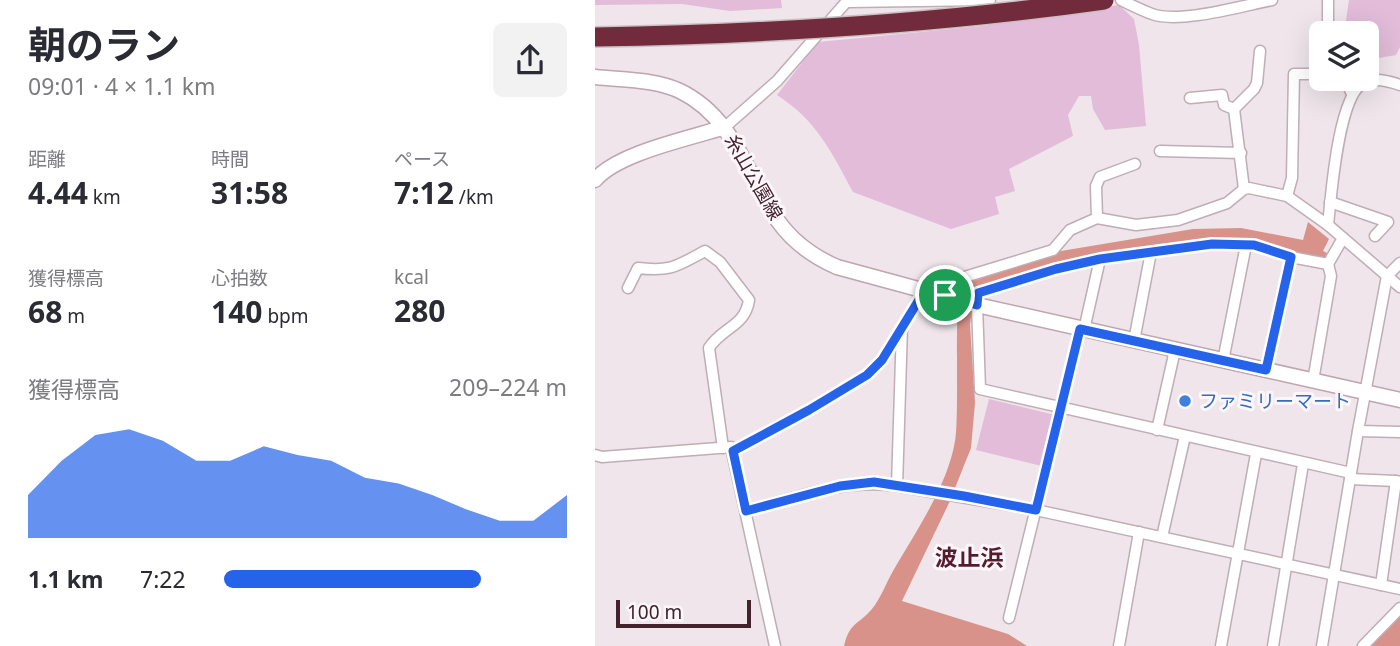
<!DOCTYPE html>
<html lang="ja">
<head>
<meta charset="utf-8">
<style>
  :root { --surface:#fff; --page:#f2f2f3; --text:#2b2b33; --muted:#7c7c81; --accent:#2563eb }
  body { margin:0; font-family:"Noto Sans","Noto Sans JP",sans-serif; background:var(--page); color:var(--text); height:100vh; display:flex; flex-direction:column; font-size:26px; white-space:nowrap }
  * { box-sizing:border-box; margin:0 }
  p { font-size:23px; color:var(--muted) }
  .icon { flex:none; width:38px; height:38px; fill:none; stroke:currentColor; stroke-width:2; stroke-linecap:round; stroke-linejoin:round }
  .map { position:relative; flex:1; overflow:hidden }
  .side { display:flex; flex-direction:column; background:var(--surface); width:595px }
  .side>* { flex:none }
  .fabs { position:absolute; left:714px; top:21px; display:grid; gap:14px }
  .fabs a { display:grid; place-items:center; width:70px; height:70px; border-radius:10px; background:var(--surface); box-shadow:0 7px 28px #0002; font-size:35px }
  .scale { position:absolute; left:21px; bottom:18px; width:135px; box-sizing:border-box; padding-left:7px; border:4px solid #43222c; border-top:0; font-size:19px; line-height:24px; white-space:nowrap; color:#43222c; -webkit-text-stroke:5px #fbf6f9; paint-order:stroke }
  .pin { position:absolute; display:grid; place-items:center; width:60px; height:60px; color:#fff; margin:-30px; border:4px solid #fff; border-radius:50%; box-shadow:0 2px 7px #0007 }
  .round { display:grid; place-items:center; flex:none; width:74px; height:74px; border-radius:10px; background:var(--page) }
  .summary { display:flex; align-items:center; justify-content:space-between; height:119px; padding:0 28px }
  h1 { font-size:38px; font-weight:700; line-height:52px }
  .figures { display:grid; grid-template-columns:repeat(3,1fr); gap:10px; height:119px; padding:7px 28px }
  .figures div { display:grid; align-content:center }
  .figures b { font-size:30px; font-weight:700 }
  .figures small { font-size:19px; font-weight:400 }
  .figures p { font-size:19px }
  .chart { height:196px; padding:14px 28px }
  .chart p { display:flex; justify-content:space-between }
  .chart svg { width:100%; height:126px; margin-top:7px; fill:var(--accent); opacity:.7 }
  ul { padding:0 28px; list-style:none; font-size:23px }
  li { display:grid; grid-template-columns:112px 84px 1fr; align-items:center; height:52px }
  li i { height:18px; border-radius:9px; background:var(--accent) }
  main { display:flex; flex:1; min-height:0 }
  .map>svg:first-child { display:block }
  .green { fill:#e2bcd9 }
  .water { fill:#d89289 }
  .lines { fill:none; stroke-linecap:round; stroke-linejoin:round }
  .street-casing { stroke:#bfaeb5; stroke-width:13 }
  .secondary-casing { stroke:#bfa5af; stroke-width:17 }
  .street { stroke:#fff; stroke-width:10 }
  .secondary { stroke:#fff; stroke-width:14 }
  .highway-bridge-casing { stroke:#cac1c4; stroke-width:22; stroke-linecap:butt }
  .highway-bridge { stroke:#722b3c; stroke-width:19 }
  .route-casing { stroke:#fff; stroke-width:14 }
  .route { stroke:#2563eb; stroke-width:9 }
  .shop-dot { fill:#3f7fe0; stroke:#fbf6f9; stroke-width:2.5 }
  .labels { text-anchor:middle; stroke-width:6; stroke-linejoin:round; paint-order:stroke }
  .street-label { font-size:19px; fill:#43222c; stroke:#fbf6f9 }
  .shop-label { font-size:19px; fill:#366cbe; stroke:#fbf6f9; text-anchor:start }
  .quarter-label { font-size:23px; font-weight:bold; fill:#581b2d; stroke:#fbf6f9 }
</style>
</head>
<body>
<main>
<section class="side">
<div class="summary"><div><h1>朝のラン</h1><p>09:01 · 4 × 1.1 km</p></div><a class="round"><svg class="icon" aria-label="share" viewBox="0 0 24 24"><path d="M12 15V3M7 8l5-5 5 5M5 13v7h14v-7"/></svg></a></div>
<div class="figures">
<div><p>距離</p><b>4.44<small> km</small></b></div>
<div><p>時間</p><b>31:58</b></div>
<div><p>ペース</p><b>7:12<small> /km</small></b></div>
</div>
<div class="figures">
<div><p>獲得標高</p><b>68<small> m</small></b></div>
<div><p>心拍数</p><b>140<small> bpm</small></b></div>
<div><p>kcal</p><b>280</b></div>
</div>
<div class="chart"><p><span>獲得標高</span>209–224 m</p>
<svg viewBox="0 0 160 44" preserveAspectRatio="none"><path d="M0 44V29L10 17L20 8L30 6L40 10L50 17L60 17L70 12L80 15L90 17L100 23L110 25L120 29L130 34L140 38L150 38L160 29V44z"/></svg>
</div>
<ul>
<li><b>1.1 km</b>7:22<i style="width:75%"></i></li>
</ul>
</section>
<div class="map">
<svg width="805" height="646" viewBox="0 0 805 646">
  <rect width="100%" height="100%" fill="#efe5ea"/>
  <g class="green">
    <path d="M0,0H186L187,8L135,11L87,4L0,5Z"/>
    <path d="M754,0H805V47L801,55L772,60V33H743L747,32L750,27Z"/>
    <path d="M524,5L539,19L544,45L551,126L510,130L498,109L496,96H484L473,115L478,136L414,169L420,191L400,197L404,214L356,229L258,192C236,151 222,121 182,95L223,42L388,26Z"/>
    <path d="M394,399L460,415L447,466L381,450Z"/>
  </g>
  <g class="water">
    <path d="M713,222L734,239L728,251L732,253L729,259L656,243L553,249L379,291L375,325L380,403L376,448L354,503L307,601L413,634L432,646H249C255,621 265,624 277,609C286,598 291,583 298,571C320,533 353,485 360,441C365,414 358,292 367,282L454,253L598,229L646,228L708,240Z"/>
    <path d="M805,616V646H776L803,619Z"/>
  </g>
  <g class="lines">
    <defs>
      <g id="street">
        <path d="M526,0C536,5 546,10 557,14C585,24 646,6 677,0"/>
        <path d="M733,0V21L737,33"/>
        <path d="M252,2L395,0"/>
        <path d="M750,79L757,94"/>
        <path d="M595,98L627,95L629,105L639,109L649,189"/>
        <path d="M639,109L659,89L662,83L665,51"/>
        <path d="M130,127L182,81L253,0"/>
        <path d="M565,151L646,153"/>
        <path d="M692,196L697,178L699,74H726"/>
        <path d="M735,202L793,222L780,236"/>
        <path d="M502,218L501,186L505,177L540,164"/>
        <path d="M733,225C736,197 743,97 768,83C779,77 794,81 805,85"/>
        <path d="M748,238L733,264L696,257L659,245L617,244L505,259L461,269L383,293L382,305L385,389L756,473"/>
        <path d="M33,288L43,268C76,272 82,266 110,251L125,262L154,300C150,327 127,327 114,348L128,448"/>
        <path d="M350,295L351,289L363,279L458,250L475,230L502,218L541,225L583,220L632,203L649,189L654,188L692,196L733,225L805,287"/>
        <path d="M307,327L302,486L441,510L805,589"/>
        <path d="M489,330L505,259"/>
        <path d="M539,341L556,252"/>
        <path d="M628,361L651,245"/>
        <path d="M671,370L696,257"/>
        <path d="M718,381L736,276L733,264"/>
        <path d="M562,430L580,350"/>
        <path d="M763,431L805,432"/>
        <path d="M138,451L214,410L272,375L287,360L330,290"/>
        <path d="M0,455L7,457L136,447L180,646"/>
        <path d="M755,479L801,481"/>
        <path d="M151,511C201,498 251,478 302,486"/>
        <path d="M567,537L590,436"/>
        <path d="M786,585L801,481L805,482"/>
        <path d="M414,618L485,329"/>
        <path d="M524,646L544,532"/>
        <path d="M626,646L661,454"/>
        <path d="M678,646L708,464"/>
        <path d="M727,646L763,431L792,276L805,263"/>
        <path d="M768,646L805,608"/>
      </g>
      <g id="secondary">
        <path d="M0,77C27,80 60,79 85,91C140,118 151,175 183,221C198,242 219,257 242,267L382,305L805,400"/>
        <path d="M0,180C22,153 96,138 130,127"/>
      </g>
    </defs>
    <use href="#street" class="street-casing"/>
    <use href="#secondary" class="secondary-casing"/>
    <use href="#street" class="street"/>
    <use href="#secondary" class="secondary"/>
    <defs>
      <path id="highway-bridge" d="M0,37C171,34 340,24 509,0"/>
    </defs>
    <use href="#highway-bridge" class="highway-bridge-casing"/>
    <use href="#highway-bridge" class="highway-bridge"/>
  </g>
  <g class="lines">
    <defs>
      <path id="route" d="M617,244L659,245L696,257L671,370L485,329L441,510L369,496L279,482L245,486L151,511L138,451L214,410L272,375L287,360L330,290L382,305L383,293L461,269L505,259Z"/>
    </defs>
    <use href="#route" class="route-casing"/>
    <use href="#route" class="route"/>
  </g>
  <circle class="shop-dot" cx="590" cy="401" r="7"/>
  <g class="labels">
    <g class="street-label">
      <text transform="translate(159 177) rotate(60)" y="7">糸山公園線</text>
    </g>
    <g class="shop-label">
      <text x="604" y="408">ファミリーマート</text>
    </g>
    <g class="quarter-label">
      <text x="374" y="566">波止浜</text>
    </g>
  </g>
</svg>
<div class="fabs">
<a><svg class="icon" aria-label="layers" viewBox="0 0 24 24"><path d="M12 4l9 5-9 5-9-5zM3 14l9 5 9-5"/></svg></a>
</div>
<div class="scale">100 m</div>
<div class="pin" style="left:350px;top:295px;background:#1e9e55"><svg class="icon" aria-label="arrive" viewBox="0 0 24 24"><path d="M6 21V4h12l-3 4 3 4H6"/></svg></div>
</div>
</main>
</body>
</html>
